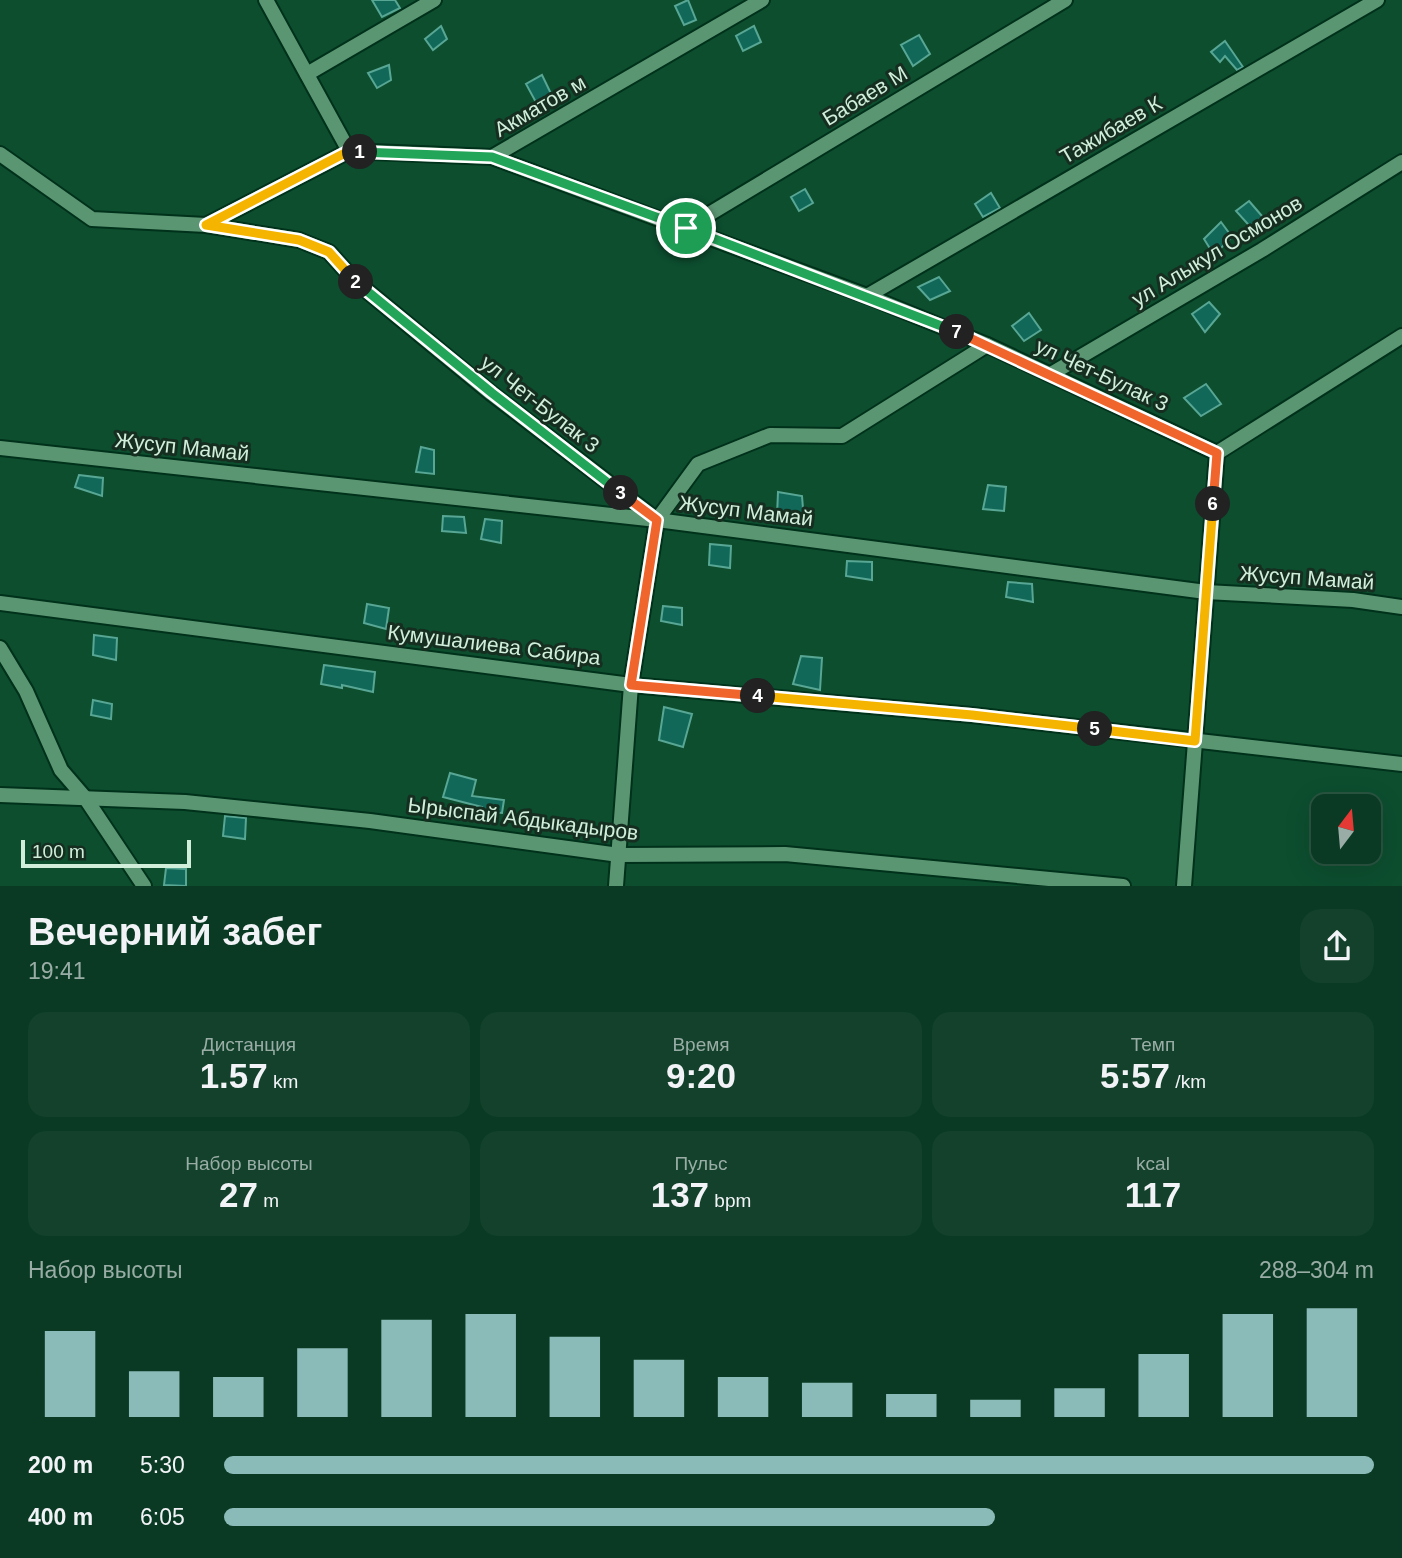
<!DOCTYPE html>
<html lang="ru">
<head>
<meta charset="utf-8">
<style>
  :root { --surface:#0a3a23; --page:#13412b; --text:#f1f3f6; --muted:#99ada6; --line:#2a5441; --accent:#8bbbb9 }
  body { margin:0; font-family:Arial,sans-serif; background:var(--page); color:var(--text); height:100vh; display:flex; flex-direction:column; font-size:26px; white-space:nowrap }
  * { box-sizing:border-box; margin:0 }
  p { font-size:23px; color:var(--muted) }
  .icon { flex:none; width:38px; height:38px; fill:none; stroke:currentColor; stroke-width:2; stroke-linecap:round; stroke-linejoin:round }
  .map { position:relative; height:886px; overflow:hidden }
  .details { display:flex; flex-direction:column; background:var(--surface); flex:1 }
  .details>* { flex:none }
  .needle { width:46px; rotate:16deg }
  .controls { position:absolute; left:1311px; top:794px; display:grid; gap:14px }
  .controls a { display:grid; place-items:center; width:70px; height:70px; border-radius:14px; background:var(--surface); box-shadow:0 7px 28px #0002,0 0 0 2px var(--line); font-size:35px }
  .scale { position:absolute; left:21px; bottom:18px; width:170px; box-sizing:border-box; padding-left:7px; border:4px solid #d0eeda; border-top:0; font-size:19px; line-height:24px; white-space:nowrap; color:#d0eeda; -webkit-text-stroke:5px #152e20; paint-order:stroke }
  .pin { position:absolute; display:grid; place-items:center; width:60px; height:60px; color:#fff; margin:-30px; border:4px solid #fff; border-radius:50%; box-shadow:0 2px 7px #0007 }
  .km { position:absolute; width:35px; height:35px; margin:-18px; border-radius:50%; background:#222; color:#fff; font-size:19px; line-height:35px; text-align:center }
  .round { display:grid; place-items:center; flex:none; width:74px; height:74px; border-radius:21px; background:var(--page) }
  .headline { display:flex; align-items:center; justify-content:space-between; height:119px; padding:0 28px }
  h1 { font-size:38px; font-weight:700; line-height:52px }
  .metrics { display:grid; grid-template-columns:repeat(3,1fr); gap:10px; height:119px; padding:7px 28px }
  .metrics div { display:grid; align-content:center; border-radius:18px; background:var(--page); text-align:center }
  .metrics b { font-size:35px; font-weight:700 }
  .metrics small { font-size:19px; font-weight:400 }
  .metrics p { font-size:19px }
  .chart { height:196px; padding:14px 28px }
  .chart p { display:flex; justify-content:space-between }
  .chart svg { width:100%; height:126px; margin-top:7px; stroke:var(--accent); stroke-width:6 }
  ul { padding:0 28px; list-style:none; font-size:23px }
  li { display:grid; grid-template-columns:112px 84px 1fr; align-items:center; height:52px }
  li i { height:18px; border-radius:9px; background:var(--accent) }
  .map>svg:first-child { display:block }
  .building { fill:#116859; stroke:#58a694; stroke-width:2 }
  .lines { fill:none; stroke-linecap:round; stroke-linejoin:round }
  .minor-casing { stroke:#00311a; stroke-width:18 }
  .minor { stroke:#5b9673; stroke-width:14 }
  .split-1-casing { stroke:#fff; stroke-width:14 }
  .split-2-casing { stroke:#fff; stroke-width:14 }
  .split-3-casing { stroke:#fff; stroke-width:14 }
  .split-4-casing { stroke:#fff; stroke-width:14 }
  .split-5-casing { stroke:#fff; stroke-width:14 }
  .split-6-casing { stroke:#fff; stroke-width:14 }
  .split-7-casing { stroke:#fff; stroke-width:14 }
  .split-8-casing { stroke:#fff; stroke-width:14 }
  .split-1 { stroke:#22a559; stroke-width:9 }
  .split-2 { stroke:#f5b400; stroke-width:9 }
  .split-3 { stroke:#22a559; stroke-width:9 }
  .split-4 { stroke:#f0652b; stroke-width:9 }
  .split-5 { stroke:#f5b400; stroke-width:9 }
  .split-6 { stroke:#f5b400; stroke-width:9 }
  .split-7 { stroke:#f0652b; stroke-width:9 }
  .split-8 { stroke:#22a559; stroke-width:9 }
  .labels { text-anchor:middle; stroke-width:6; stroke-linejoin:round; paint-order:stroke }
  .street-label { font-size:21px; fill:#d0eeda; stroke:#152e20 }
</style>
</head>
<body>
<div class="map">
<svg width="1402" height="886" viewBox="0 0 1402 886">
  <rect width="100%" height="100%" fill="#0d4e2f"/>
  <g class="building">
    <path d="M372,0H395L400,8L382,17Z"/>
    <path d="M688,0L696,20L684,25L675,6Z"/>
    <path d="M441,26L447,39L433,50L425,39Z"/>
    <path d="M754,26L761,42L743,51L736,36Z"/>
    <path d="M919,35L930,54L913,66L901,45Z"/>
    <path d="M1225,41L1243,67L1237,70L1225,56L1220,62L1211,52Z"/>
    <path d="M389,65L391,80L377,88L368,73Z"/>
    <path d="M542,75L556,104L538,106L526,84Z"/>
    <path d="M805,189L813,203L799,211L791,197Z"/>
    <path d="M991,193L1000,208L983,217L975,204Z"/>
    <path d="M1249,201L1268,223L1256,233L1236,211Z"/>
    <path d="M1221,222L1232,237L1214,255L1204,239Z"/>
    <path d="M939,277L950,291L930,300L918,287Z"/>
    <path d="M1209,302L1220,314L1205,332L1192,314Z"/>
    <path d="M1029,313L1041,330L1024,341L1012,326Z"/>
    <path d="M1206,384L1221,404L1201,416L1184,398Z"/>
    <path d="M421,447L434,450V474L416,472Z"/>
    <path d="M79,475L103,478L102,496L75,487Z"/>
    <path d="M988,485L1006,487L1004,511L983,509Z"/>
    <path d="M778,492L802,496L804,521L777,516Z"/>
    <path d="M443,516L464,517L466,533L442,531Z"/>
    <path d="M485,519L502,521L501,543L481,539Z"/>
    <path d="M710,544L731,546L730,568L709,565Z"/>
    <path d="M847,561L872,562V580L846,576Z"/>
    <path d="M1008,582L1032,584L1033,602L1006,597Z"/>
    <path d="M367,604L389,608L386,629L364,623Z"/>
    <path d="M663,606L682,608V625L661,621Z"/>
    <path d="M94,635L117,638L116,660L93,655Z"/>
    <path d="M801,656L822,658L820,690L793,684Z"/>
    <path d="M324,665L375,672L373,692L342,685V688L321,684Z"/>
    <path d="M93,700L112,704L111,719L91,715Z"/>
    <path d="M664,707L692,714L683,747L659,740Z"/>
    <path d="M450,773L476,780L472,796L504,800L502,813L481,811L482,807L443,797Z"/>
    <path d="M225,816L246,818L245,839L223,836Z"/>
    <path d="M166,868L186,869V886L164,885Z"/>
  </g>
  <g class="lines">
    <defs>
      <g id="minor">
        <path d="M266,0L349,151"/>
        <path d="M307,74L434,0"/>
        <path d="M0,154L92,219L206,225L299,240L329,252L355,281L491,393L657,520L698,464L770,435L842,436L987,345L1217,453L1184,886"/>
        <path d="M492,157L867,296L987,345"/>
        <path d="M206,225L349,151L492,157L762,0"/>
        <path d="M686,228L1065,0"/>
        <path d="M867,296L1377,0"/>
        <path d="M1051,374L1262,250L1402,162"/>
        <path d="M0,448L657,520L1206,592L1353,600L1402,607"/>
        <path d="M1217,453L1402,336"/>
        <path d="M0,603L631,685L972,715L1402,764"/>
        <path d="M0,648L26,691L61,770L86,799L144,886"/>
        <path d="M0,795L185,802L370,821L619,855L785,854L1123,886"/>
        <path d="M616,886L631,685L657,520"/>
      </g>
    </defs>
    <use href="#minor" class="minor-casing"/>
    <use href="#minor" class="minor"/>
  </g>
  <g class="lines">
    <defs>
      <path id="split-1" d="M360,152L492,157L686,228"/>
      <path id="split-2" d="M356,282L329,252L299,240L206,225L349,151L360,152"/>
      <path id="split-3" d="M356,282L492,393L621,493"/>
      <path id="split-4" d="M621,493L657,520L631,685L758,696"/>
      <path id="split-5" d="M758,696L972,715L1095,729"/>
      <path id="split-6" d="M1095,729L1195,741L1213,504"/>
      <path id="split-7" d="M957,332L1217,453L1213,504"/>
      <path id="split-8" d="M686,228L957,332"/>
    </defs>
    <use href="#split-1" class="split-1-casing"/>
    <use href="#split-2" class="split-2-casing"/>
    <use href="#split-3" class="split-3-casing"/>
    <use href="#split-4" class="split-4-casing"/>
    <use href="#split-5" class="split-5-casing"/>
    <use href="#split-6" class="split-6-casing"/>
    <use href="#split-7" class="split-7-casing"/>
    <use href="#split-8" class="split-8-casing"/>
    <use href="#split-1" class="split-1"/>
    <use href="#split-2" class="split-2"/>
    <use href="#split-3" class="split-3"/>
    <use href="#split-4" class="split-4"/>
    <use href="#split-5" class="split-5"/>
    <use href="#split-6" class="split-6"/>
    <use href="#split-7" class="split-7"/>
    <use href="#split-8" class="split-8"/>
  </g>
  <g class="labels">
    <g class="street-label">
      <text transform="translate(865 96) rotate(-31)" y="7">Бабаев М</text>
      <text transform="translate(540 106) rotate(-30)" y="7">Акматов м</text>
      <text transform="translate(1111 130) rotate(-30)" y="7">Тажибаев К</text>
      <text transform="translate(1217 251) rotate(-31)" y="7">ул Алыкул Осмонов</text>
      <text transform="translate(1102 375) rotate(25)" y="7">ул Чет-Булак 3</text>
      <text transform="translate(540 404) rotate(38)" y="7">ул Чет-Булак 3</text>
      <text transform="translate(182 447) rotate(6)" y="7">Жусуп Мамай</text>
      <text transform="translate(746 511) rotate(7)" y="7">Жусуп Мамай</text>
      <text transform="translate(1307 578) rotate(4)" y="7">Жусуп Мамай</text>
      <text transform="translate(494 645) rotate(7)" y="7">Кумушалиева Сабира</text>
      <text transform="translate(523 819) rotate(7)" y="7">Ырыспай Абдыкадыров</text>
    </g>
  </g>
</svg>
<div class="controls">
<a><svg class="needle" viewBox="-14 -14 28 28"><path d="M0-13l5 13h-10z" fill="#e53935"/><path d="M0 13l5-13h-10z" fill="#99ada6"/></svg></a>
</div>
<div class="scale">100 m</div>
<div class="pin" style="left:686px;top:228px;background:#1e9e55"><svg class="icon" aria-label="arrive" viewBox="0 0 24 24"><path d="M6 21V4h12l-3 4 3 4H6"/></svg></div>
<b class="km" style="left:360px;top:152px">1</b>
<b class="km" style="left:356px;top:282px">2</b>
<b class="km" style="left:621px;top:493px">3</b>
<b class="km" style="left:758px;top:696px">4</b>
<b class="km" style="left:1095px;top:729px">5</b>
<b class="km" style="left:1213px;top:504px">6</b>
<b class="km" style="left:957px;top:332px">7</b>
</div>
<section class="details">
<div class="headline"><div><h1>Вечерний забег</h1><p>19:41</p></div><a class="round"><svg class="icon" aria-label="share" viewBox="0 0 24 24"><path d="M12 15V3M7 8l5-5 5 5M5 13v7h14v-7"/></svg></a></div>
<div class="metrics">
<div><p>Дистанция</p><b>1.57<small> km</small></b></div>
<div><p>Время</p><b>9:20</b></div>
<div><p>Темп</p><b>5:57<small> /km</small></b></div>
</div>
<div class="metrics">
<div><p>Набор высоты</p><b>27<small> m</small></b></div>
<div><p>Пульс</p><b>137<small> bpm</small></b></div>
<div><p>kcal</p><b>117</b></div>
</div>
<div class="chart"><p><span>Набор высоты</span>288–304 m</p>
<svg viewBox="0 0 160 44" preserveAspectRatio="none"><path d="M5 44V14M15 44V28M25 44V30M35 44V20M45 44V10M55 44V8M65 44V16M75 44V24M85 44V30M95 44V32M105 44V36M115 44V38M125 44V34M135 44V22M145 44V8M155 44V6"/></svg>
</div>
<ul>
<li><b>200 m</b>5:30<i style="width:100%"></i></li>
<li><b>400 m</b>6:05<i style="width:67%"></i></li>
</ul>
</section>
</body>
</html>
